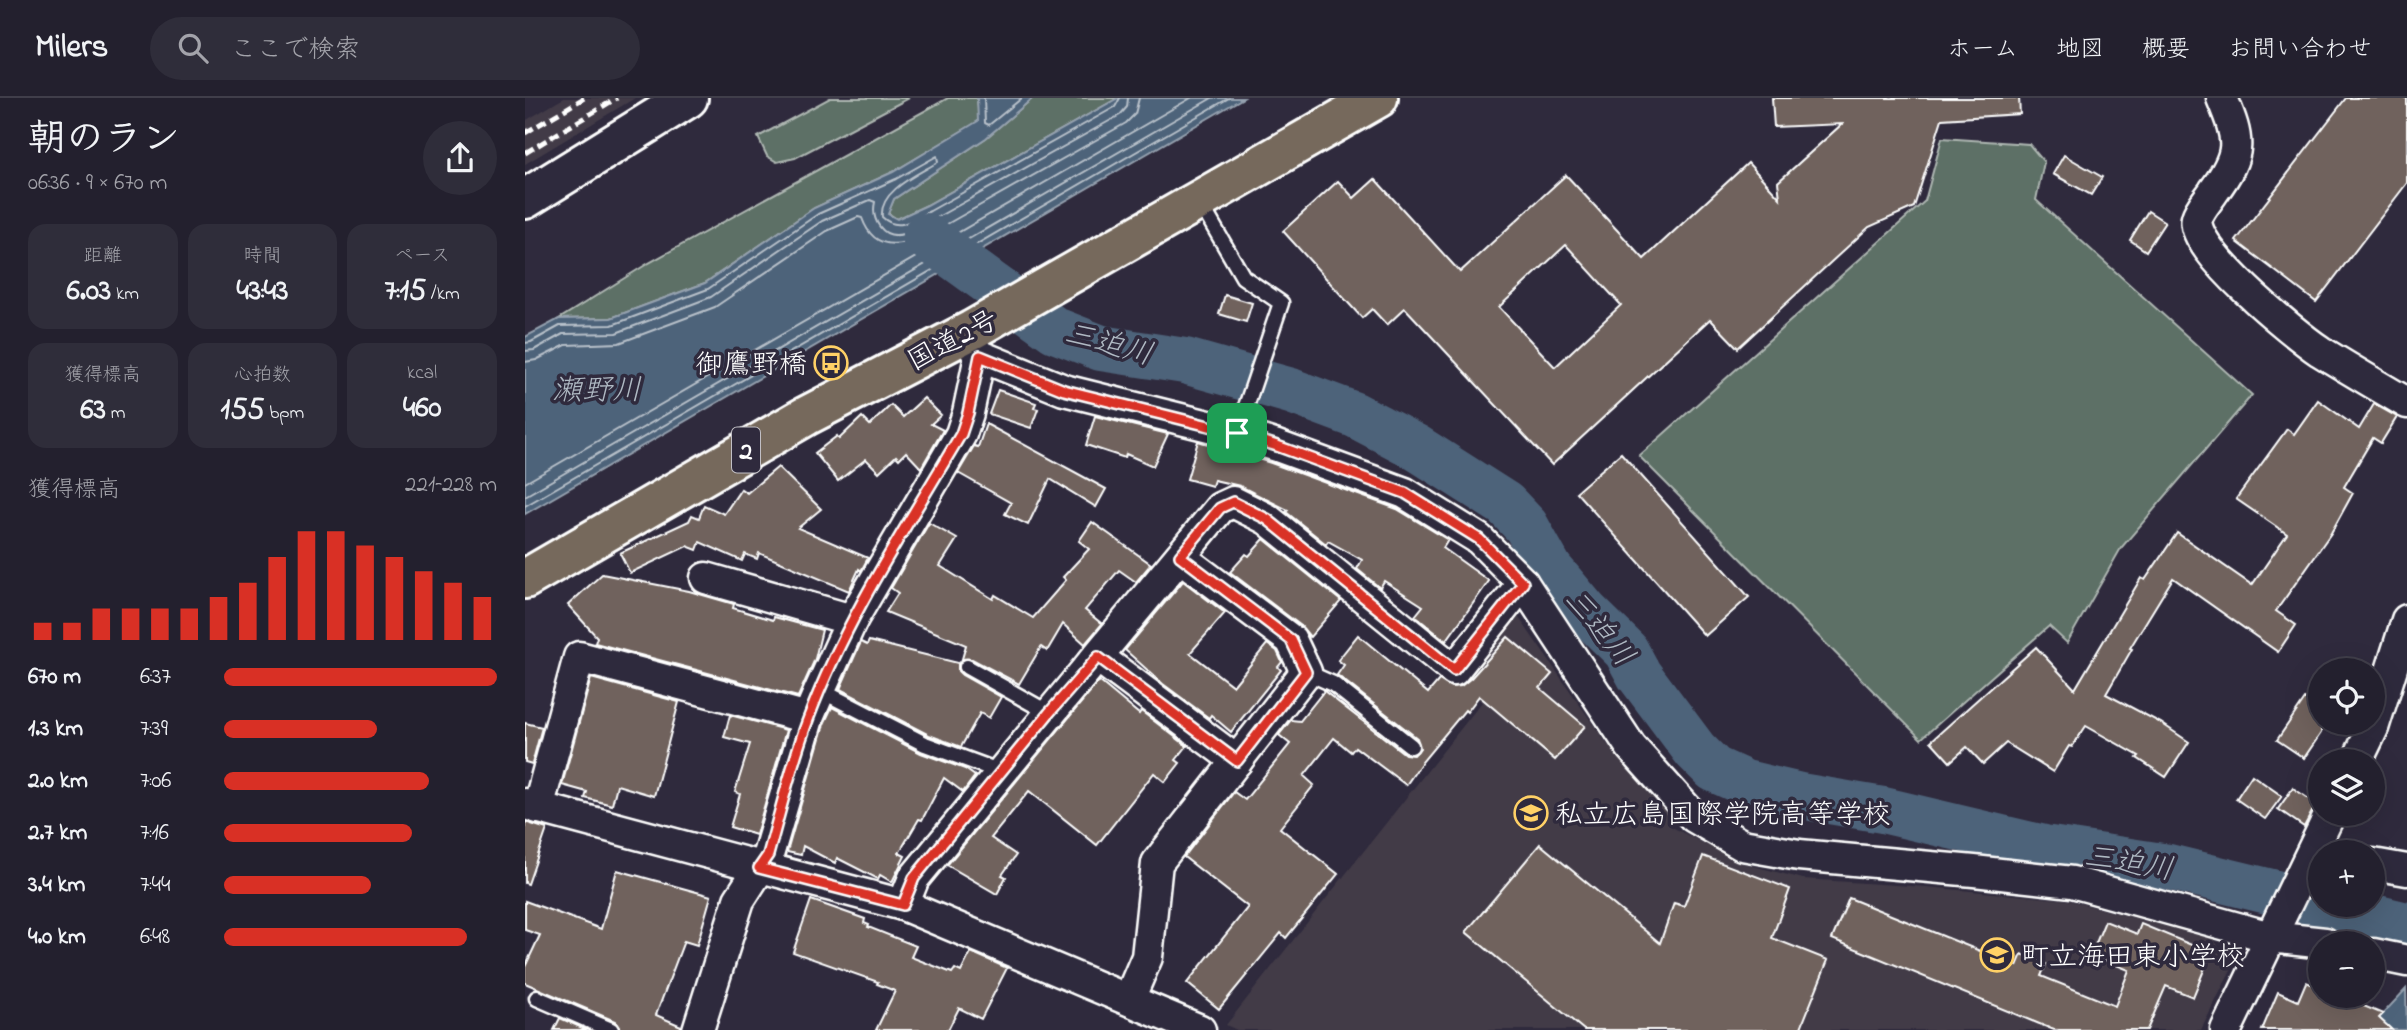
<!DOCTYPE html>
<html lang="ja">
<head>
<meta charset="utf-8">
<style>
  :root { --surface:#23202e; --page:#2f2d3a; --text:#f1f3f6; --muted:#a3a3aa; --line:#403e4a; --accent:#d93025 }
  body { margin:0; font-family:"Indie Flower","Klee One",sans-serif; background:var(--page); color:var(--text); height:100vh; display:flex; flex-direction:column; font-size:26px; white-space:nowrap }
  * { box-sizing:border-box; margin:0 }
  p { font-size:23px; color:var(--muted) }
  .icon { flex:none; width:38px; height:38px; fill:none; stroke:currentColor; stroke-width:2; stroke-linecap:round; stroke-linejoin:round }
  .map { position:relative; flex:1; overflow:hidden }
  .side { display:flex; flex-direction:column; background:var(--surface); width:525px }
  .side>* { flex:none }
  .fabs { position:absolute; left:1783px; top:560px; display:grid; gap:14px }
  .fabs a { display:grid; place-items:center; width:77px; height:77px; border-radius:50%; background:var(--surface); box-shadow:0 7px 28px #0002,0 0 0 2px var(--line); font-size:35px }
  .pin { position:absolute; display:grid; place-items:center; width:60px; height:60px; color:#fff; margin:-30px; border-radius:14px; box-shadow:0 4px 10px #0006 }
  .round { display:grid; place-items:center; flex:none; width:74px; height:74px; border-radius:37px; background:var(--page) }
  .summary { display:flex; align-items:center; justify-content:space-between; height:119px; padding:0 28px }
  h1 { font-size:38px; font-weight:700; line-height:52px }
  .stats { display:grid; grid-template-columns:repeat(3,1fr); gap:10px; height:119px; padding:7px 28px }
  .stats div { display:grid; align-content:center; border-radius:18px; background:var(--page); text-align:center }
  .stats b { font-size:30px; font-weight:700 }
  .stats small { font-size:19px; font-weight:400 }
  .stats p { font-size:19px }
  .chart { height:196px; padding:14px 28px }
  .chart p { display:flex; justify-content:space-between }
  .chart svg { width:100%; height:126px; margin-top:7px; stroke:var(--accent); stroke-width:6 }
  ul { padding:0 28px; list-style:none; font-size:23px }
  li { display:grid; grid-template-columns:112px 84px 1fr; align-items:center; height:52px }
  li i { height:18px; border-radius:9px; background:var(--accent) }
  header { display:flex; align-items:center; gap:42px; box-sizing:border-box; height:98px; padding:0 35px; background:var(--surface); border-bottom:2px solid var(--line) }
  header strong { font-size:33px }
  nav { display:flex; gap:38px; margin-inline-start:auto; font-size:24px }
  .search { width:490px; height:63px; background:var(--page); display:flex; align-items:center; gap:18px; box-sizing:border-box; padding:0 24px; border-radius:38px; color:var(--muted); font-size:26px }
  main { display:flex; flex:1; min-height:0 }
  .map>svg:first-child { display:block }
  .built { fill:#423b47 }
  .green { fill:#5d6f66; stroke:#aeb7b2; stroke-width:2 }
  .water { fill:#4e637a; stroke:#95a1af; stroke-width:2 }
  .lines { fill:none; stroke-linecap:round; stroke-linejoin:round }
  .shore { stroke:#b8c1ca; stroke-width:2 }
  .river { stroke:#4e637a; stroke-width:46 }
  .building { fill:#6f625d; stroke:#fff; stroke-width:2; fill-rule:evenodd }
  .lane-casing { stroke:#fff; stroke-width:19 }
  .street-casing { stroke:#fff; stroke-width:35 }
  .secondary-casing { stroke:#fff; stroke-width:44 }
  .highway-casing { stroke:#fff; stroke-width:44 }
  .lane { stroke:#2f2a3d; stroke-width:14 }
  .street { stroke:#2f2a3d; stroke-width:30 }
  .secondary { stroke:#2f2a3d; stroke-width:38 }
  .highway { stroke:#76695c; stroke-width:38 }
  .rail { stroke:#fff; stroke-width:5; stroke-dasharray:10 5; stroke-linecap:butt }
  .route-casing { stroke:#fff; stroke-width:14 }
  .route { stroke:#d93025; stroke-width:9 }
  .labels { text-anchor:middle; stroke-width:7; stroke-linejoin:round; paint-order:stroke }
  .shield { fill:#2f2a3d; stroke:#c1bfc5; stroke-width:2 }
  .shield-label { font-size:26px; font-weight:bold; fill:#fff }
  .street-label { font-size:28px; fill:#fff; stroke:#2f2a3d }
  .poi-label { font-size:28px; fill:#fff; stroke:#2f2a3d; text-anchor:start }
  .water-label { font-size:30px; font-style:italic; fill:#afb9c3; stroke:#2f2a3d }
</style>
</head>
<body>
<header>
<strong>Milers</strong>
<div class="search"><svg class="icon" aria-label="search" viewBox="0 0 24 24"><circle cx="10" cy="10" r="6"/><path d="M15 15l6 6"/></svg>ここで検索</div>
<nav><a>ホーム</a><a>地図</a><a>概要</a><a>お問い合わせ</a></nav>
</header>
<main>
<section class="side">
<div class="summary"><div><h1>朝のラン</h1><p>06:36 · 9 × 670 m</p></div><a class="round"><svg class="icon" aria-label="share" viewBox="0 0 24 24"><path d="M12 15V3M7 8l5-5 5 5M5 13v7h14v-7"/></svg></a></div>
<div class="stats">
<div><p>距離</p><b>6.03<small> km</small></b></div>
<div><p>時間</p><b>43:43</b></div>
<div><p>ペース</p><b>7:15<small> /km</small></b></div>
</div>
<div class="stats">
<div><p>獲得標高</p><b>63<small> m</small></b></div>
<div><p>心拍数</p><b>155<small> bpm</small></b></div>
<div><p>kcal</p><b>460</b></div>
</div>
<div class="chart"><p><span>獲得標高</span>221–228 m</p>
<svg viewBox="0 0 160 44" preserveAspectRatio="none"><path d="M5 44V38M15 44V38M25 44V33M35 44V33M45 44V33M55 44V33M65 44V29M75 44V24M85 44V15M95 44V6M105 44V6M115 44V11M125 44V15M135 44V20M145 44V24M155 44V29"/></svg>
</div>
<ul>
<li><b>670 m</b>6:37<i style="width:100%"></i></li>
<li><b>1.3 km</b>7:39<i style="width:56%"></i></li>
<li><b>2.0 km</b>7:06<i style="width:75%"></i></li>
<li><b>2.7 km</b>7:16<i style="width:69%"></i></li>
<li><b>3.4 km</b>7:44<i style="width:54%"></i></li>
<li><b>4.0 km</b>6:48<i style="width:89%"></i></li>
</ul>
</section>
<div class="map">
<svg width="1882" height="932" viewBox="0 0 1882 932">
  <rect width="100%" height="100%" fill="#2f2a3d"/>
  <filter id="ink" filterUnits="userSpaceOnUse"><feTurbulence type="fractalNoise" baseFrequency=".0143" numOctaves="2"/><feDisplacementMap in="SourceGraphic" scale="14" xChannelSelector="R" yChannelSelector="G"/><feConvolveMatrix kernelMatrix="1 2 1 2 8 2 1 2 1" color-interpolation-filters="sRGB"/></filter>
  <g filter="url(#ink)">
    <g class="built">
      <path d="M39,0H110L0,66V23Z"/>
      <path d="M990,514L1082,646L1141,702L1145,728L1217,765L1278,781L1401,789L1543,802L1689,841L1706,872L1676,932H712L701,927L957,604L933,582Z"/>
    </g>
    <g class="green">
      <path d="M305,0H384L270,60L252,64L242,58L233,39Z"/>
      <path d="M423,0H452L454,23L368,74L289,110L180,185L86,220L34,221L122,166Z"/>
      <path d="M508,0H593L402,107L372,121L363,115L369,101L461,40Z"/>
      <path d="M1417,40L1504,46L1519,64L1511,102L1727,297L1596,450L1542,545L1524,528L1396,641L1114,358L1400,103Z"/>
    </g>
    <g class="water">
      <path d="M452,0H508L461,40L369,101L363,116L372,121L402,107L593,0H718L0,416V239L34,221L86,220L180,185L289,110L368,74L453,23Z"/>
      <path d="M1881,891L1882,932H1867L1854,920Z"/>
    </g>
    <g class="lines">
      <g class="shore">
        <path d="M459,0L460,25L464,27L497,0"/>
        <path d="M0,245L6,244L35,228L87,227L183,191L293,116L371,81L412,58L413,64C394,76 354,92 357,119C374,135 387,121 405,113L590,9L595,0"/>
        <path d="M0,253L9,252L38,236L91,235L186,199L297,123L345,102L350,104C346,121 357,142 378,136C389,132 399,126 409,121L595,17L602,9L603,0"/>
        <path d="M0,264L11,262L41,247L94,245L190,209L302,133L333,119L337,120C352,162 387,143 415,130L601,25L610,16L614,0"/>
        <path d="M0,385L666,0"/>
        <path d="M0,398L687,0"/>
        <path d="M0,408L704,0"/>
      </g>
      <g class="river">
        <path d="M400,138L530,232L576,250L660,263L766,293L830,317L889,348L980,406L1001,428L1025,471L1061,514L1101,553L1114,577L1170,652L1189,671L1220,685L1275,698L1358,712L1519,750L1644,769L1796,806"/>
        <path d="M1800,807L1882,827"/>
      </g>
    </g>
    <g class="building">
      <path d="M1247,0H1494L1495,16L1417,21L1389,109L1344,129L1213,250L1185,221L1027,367L880,210L862,227L847,211L837,220L758,133L813,83L829,100L850,81L935,174L1041,77L1119,161L1223,65L1255,100L1253,84L1317,26L1249,29ZM1041,147L1096,207L1030,269L974,209Z"/>
      <path d="M1821,0H1882V85L1791,204L1711,143Z"/>
      <path d="M1539,57L1577,79L1566,97L1528,76Z"/>
      <path d="M1623,113L1640,124L1621,153L1605,142Z"/>
      <path d="M700,197L727,205L721,224L694,216Z"/>
      <path d="M473,292L511,305L509,310L513,311L506,330L464,316Z"/>
      <path d="M399,300L416,317L406,326L418,332L396,370L381,354L374,361L371,358L354,374L341,361L313,383L290,355L312,338L314,341L337,319L345,327L366,307L378,319Z"/>
      <path d="M1793,302L1834,331L1849,306L1872,319L1856,345L1848,340L1819,389L1828,395L1806,435L1751,513L1771,527L1753,554L1648,480L1605,550L1607,551L1581,596L1636,625L1664,644L1641,679L1612,660L1614,658L1561,628L1547,649L1544,648L1528,674L1481,645L1458,666L1442,649L1425,664L1406,643L1511,549L1550,591L1616,480L1620,482L1652,435L1727,487L1762,436L1711,401L1762,331L1769,336Z"/>
      <path d="M570,318L643,336L628,368L601,356L600,360L561,347Z"/>
      <path d="M461,326L581,391L571,409L525,381L503,427L480,416L486,405L433,375L449,348L453,349Z"/>
      <path d="M673,343L746,365L872,411L923,442L918,450L964,483L921,543L890,518L898,508L859,483L855,490L832,471L837,462L803,443L801,446L761,414L763,412L715,388L689,382L687,388L662,381Z"/>
      <path d="M1096,355L1224,499L1180,538L1051,394Z"/>
      <path d="M253,369L296,411L273,430L343,460L336,473L334,471L324,493L234,455L232,461L220,456L217,463L175,444L172,452L162,448L105,475L95,455L164,423L167,417L174,420L179,407L199,416L216,391L222,395Z"/>
      <path d="M567,424L626,466L611,484L594,472L560,512L577,526L560,546L538,526L522,553L516,549L494,586L447,561H437L441,547L361,514L373,495L366,490L404,425L432,441L415,468L468,501L470,497L508,520L541,482L538,479L564,451L554,443Z"/>
      <path d="M739,441L816,503L785,539L776,528L705,474L721,456L724,458Z"/>
      <path d="M77,476L164,493L209,506L208,510L248,522L249,519L297,532L290,561L273,599L70,545L72,539L43,507Z"/>
      <path d="M658,483L700,515L665,555L708,588L742,546L752,553L757,564L753,569L756,572L706,634L686,617L684,620L638,586L600,552Z"/>
      <path d="M833,537L903,595L914,582L926,589L936,588L946,580L983,539L1027,576L1015,590L1060,628L1030,662L954,598L942,614L940,612L897,664L881,687L830,649L826,654L809,640L779,678L789,687L755,730L813,776L761,840L756,835L694,911L662,885L723,809L659,759L709,694L720,702L765,646L754,637L766,622L775,623L799,593L880,656L889,657L895,650L892,640L812,577L819,567L813,562Z"/>
      <path d="M344,543L433,565V573L437,577L476,599L464,620L455,615L436,649L404,637L315,591L336,544L342,547Z"/>
      <path d="M66,580L154,604L129,698L92,687L87,707L60,700L62,694L37,687Z"/>
      <path d="M574,583L614,616L616,613L662,648L651,662L655,665L640,684L629,675L572,747L504,693L466,740L491,757L477,777L481,779L472,796L422,767Z"/>
      <path d="M1780,601L1796,611V635L1779,660L1752,642Z"/>
      <path d="M307,609L396,655L440,671L450,678L438,694L419,680L397,722L394,721L374,755L380,758L367,784L355,777L353,781L312,760L310,765L278,748L276,757L262,754L299,626Z"/>
      <path d="M205,617L261,632L231,737L205,729L215,696L210,694L225,646L199,639Z"/>
      <path d="M0,625L17,629L7,666L0,664Z"/>
      <path d="M1727,677L1757,698L1740,721L1711,701Z"/>
      <path d="M1768,690L1791,706L1779,729L1753,711Z"/>
      <path d="M0,724L22,731L3,786L0,785Z"/>
      <path d="M1015,746L1135,845L1149,805L1159,808L1178,758L1265,791L1247,840L1303,862L1275,932H1059L941,834Z"/>
      <path d="M92,772L186,798L172,847L159,843L131,917L156,928V932H95L90,923L0,885V869L15,837L0,832V803L76,831Z"/>
      <path d="M1324,800L1492,868L1497,856L1521,866L1516,878L1590,908L1604,872L1566,857L1580,823L1612,836L1616,826L1686,855L1668,899L1641,888L1622,932H1529L1307,841Z"/>
      <path d="M286,802L340,821L339,825L344,827L343,829L391,848L386,859L427,875L430,871L436,874L446,854L482,870L456,921L434,910L423,932H351L370,893L352,886L353,884L268,854Z"/>
      <path d="M1781,884L1796,890V898H1815L1858,916L1854,920L1867,932H1737L1753,894L1773,903Z"/>
      <path d="M35,920L62,932H29Z"/>
    </g>
    <g class="lines">
      <defs>
        <g id="lane">
          <path d="M674,103L718,179L756,205L712,335"/>
          <path d="M442,569L524,615"/>
          <path d="M781,574L808,586L886,648"/>
          <path d="M295,592L400,646L476,674"/>
          <path d="M12,900L86,932"/>
        </g>
        <g id="street">
          <path d="M1697,0C1715,43 1717,55 1689,93C1684,101 1675,110 1672,120C1663,150 1770,236 1795,253C1824,271 1853,288 1882,305"/>
          <path d="M439,236L455,258L539,292L712,335L752,348L880,395L954,441L998,485L1106,649L1169,719L1217,747L1274,757L1449,773L1547,784L1745,839L1800,845"/>
          <path d="M181,480L327,522"/>
          <path d="M573,559L712,663"/>
          <path d="M1832,663L1848,630L1882,522"/>
          <path d="M0,706L378,807L675,932"/>
          <path d="M13,710L54,559L283,620"/>
          <path d="M1848,766L1882,772"/>
          <path d="M378,807L389,780L695,410L708,404L742,421L929,572L998,485"/>
          <path d="M1848,856L1882,863"/>
          <path d="M604,901L622,859L632,765L781,574L766,542L655,459"/>
          <path d="M173,932L214,802L243,757L283,620L295,592L327,522L436,336L443,315L455,258"/>
          <path d="M1701,932L1805,716"/>
        </g>
        <path id="secondary" d="M0,101L163,0"/>
        <path id="highway" d="M0,481L281,318L447,232L853,0"/>
      </defs>
      <use href="#lane" class="lane-casing"/>
      <use href="#street" class="street-casing"/>
      <use href="#secondary" class="secondary-casing"/>
      <use href="#highway" class="highway-casing"/>
      <use href="#lane" class="lane"/>
      <use href="#street" class="street"/>
      <use href="#secondary" class="secondary"/>
      <use href="#highway" class="highway"/>
      <g class="rail">
        <path d="M0,35L59,0"/>
        <path d="M0,55L92,0"/>
      </g>
    </g>
  </g>
  <g class="lines" filter="url(#ink)">
    <defs>
      <path id="route" d="M455,258L539,292L712,335L752,348L880,395L954,441L998,485L929,572L742,421L708,404L695,410L655,458L766,542L781,574L712,663L573,559L524,615L389,780L378,807L234,770L243,757C256,711 267,663 284,619C322,518 382,428 436,336L443,315Z"/>
    </defs>
    <use href="#route" class="route-casing"/>
    <use href="#route" class="route"/>
  </g>
  <defs>
    <symbol id="bus-ring" viewBox="-11 -11 22 22"><circle r="9.5" fill="#2f2a3d" stroke="#ffd166" stroke-width="1.5"/><path d="M-5-6H5V4H4V6H2V4H-2V6H-4V4H-5ZM-3.5-4V0h7V-4ZM-3.5 1.2v1.5H-2V1.2ZM2 1.2v1.5H3.5V1.2Z" fill="#ffd166"/></symbol>
    <symbol id="school-ring" viewBox="-11 -11 22 22"><circle r="9.5" fill="#2f2a3d" stroke="#ffd166" stroke-width="1.5"/><path d="M0-5L7-2L0 1L-7-2ZM-4 1L0 2.5L4 1V4Q0 6-4 4Z" fill="#ffd166"/></symbol>
  </defs>
  <g fill-rule="evenodd">
    <use href="#bus-ring" x="287" y="246" width="38" height="38"/>
    <use href="#school-ring" x="987" y="696" width="38" height="38"/>
    <use href="#school-ring" x="1453" y="838" width="38" height="38"/>
  </g>
  <g class="labels">
    <rect class="shield" x="207" y="329.5" width="28" height="45" rx="5"/>
    <g class="shield-label">
      <text x="221" y="361">2</text>
    </g>
    <g class="street-label">
      <text transform="translate(427 241) rotate(-28)" y="10">国道2号</text>
    </g>
    <g class="poi-label">
      <text x="282" y="275" text-anchor="end">御鷹野橋</text>
      <text x="1030" y="725">私立広島国際学院高等学校</text>
      <text x="1496" y="867">町立海田東小学校</text>
    </g>
    <g class="water-label">
      <text transform="translate(584 245) rotate(15)" y="10">三迫川</text>
      <text x="72" y="301">瀬野川</text>
      <text transform="translate(1075 529) rotate(50)" y="10">三迫川</text>
      <text transform="translate(1604 764) rotate(9)" y="10">三迫川</text>
    </g>
  </g>
</svg>
<div class="fabs">
<a><svg class="icon" aria-label="locate" viewBox="0 0 24 24"><circle cx="12" cy="12" r="6"/><path d="M12 2v4M12 18v4M2 12h4M18 12h4"/></svg></a>
<a><svg class="icon" aria-label="layers" viewBox="0 0 24 24"><path d="M12 4l9 5-9 5-9-5zM3 14l9 5 9-5"/></svg></a>
<a>+</a>
<a>−</a>
</div>
<div class="pin" style="left:712px;top:335px;background:#1e9e55"><svg class="icon" aria-label="arrive" viewBox="0 0 24 24"><path d="M6 21V4h12l-3 4 3 4H6"/></svg></div>
</div>
</main>
</body>
</html>
